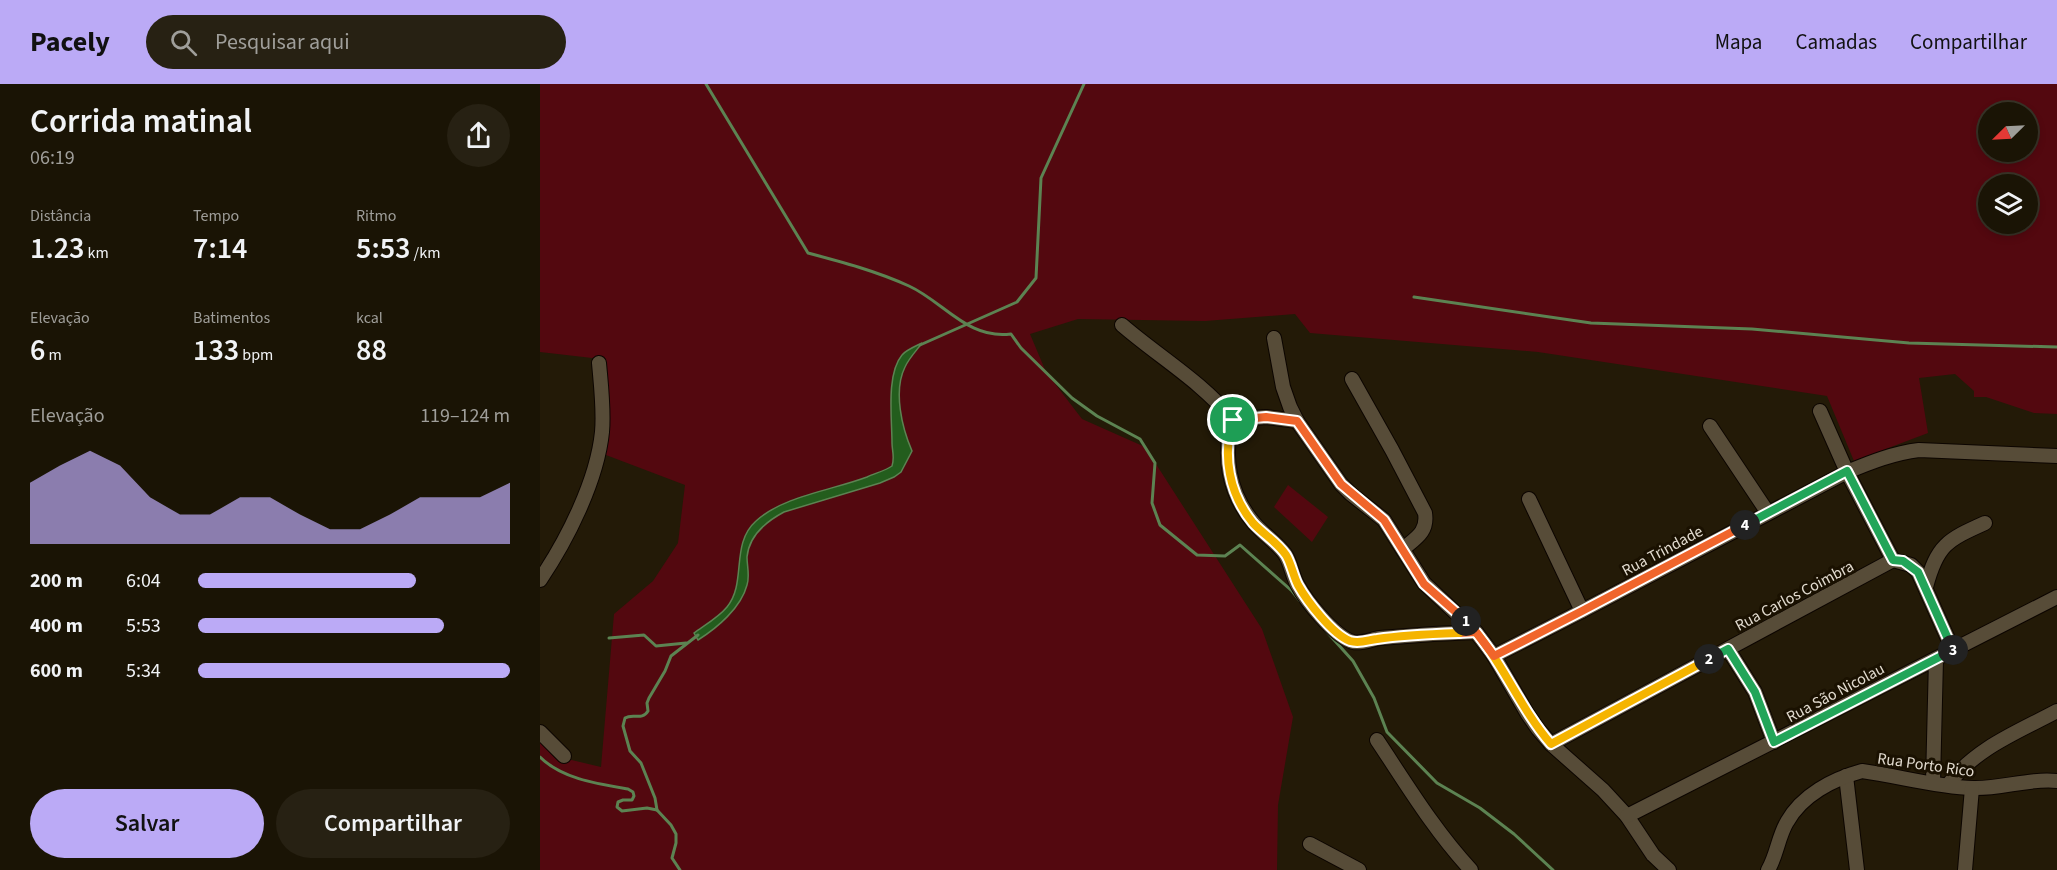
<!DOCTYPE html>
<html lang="pt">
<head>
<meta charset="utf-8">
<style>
  :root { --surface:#1a1405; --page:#272113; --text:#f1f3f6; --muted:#9f9e9a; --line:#383327; --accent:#bbaaf6 }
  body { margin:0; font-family:"Source Sans 3",sans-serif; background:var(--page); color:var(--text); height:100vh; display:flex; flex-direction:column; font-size:22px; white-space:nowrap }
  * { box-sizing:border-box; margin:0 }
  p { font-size:20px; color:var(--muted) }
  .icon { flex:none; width:33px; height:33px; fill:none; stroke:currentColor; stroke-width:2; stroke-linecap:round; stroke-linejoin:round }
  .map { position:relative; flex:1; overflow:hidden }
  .drawer { display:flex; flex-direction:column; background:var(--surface); width:540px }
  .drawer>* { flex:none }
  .needle { width:39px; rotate:246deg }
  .controls { position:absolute; left:1438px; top:18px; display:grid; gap:12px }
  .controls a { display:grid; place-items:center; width:60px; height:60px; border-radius:50%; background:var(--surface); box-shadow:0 3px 9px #0003,0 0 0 2px var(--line); font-size:30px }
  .pin { position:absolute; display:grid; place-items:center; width:51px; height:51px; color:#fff; margin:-26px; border:3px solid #fff; border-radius:50%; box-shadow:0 2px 6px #0007 }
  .km { position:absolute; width:30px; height:30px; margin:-15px; border-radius:50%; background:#222; color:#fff; font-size:16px; line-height:30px; text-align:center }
  .round { display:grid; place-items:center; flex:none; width:63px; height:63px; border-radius:32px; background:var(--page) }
  .headline { display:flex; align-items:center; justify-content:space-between; height:102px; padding:0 30px }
  h1 { font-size:33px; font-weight:600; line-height:45px }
  .metrics { display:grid; grid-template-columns:repeat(3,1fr); gap:9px; height:102px; padding:6px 30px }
  .metrics div { display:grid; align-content:center }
  .metrics b { font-size:30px; font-weight:600 }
  .metrics small { font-size:16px; font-weight:400 }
  .metrics p { font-size:16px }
  .chart { height:168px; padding:12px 30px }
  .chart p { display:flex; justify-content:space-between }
  .chart svg { width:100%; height:108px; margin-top:6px; fill:var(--accent); opacity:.7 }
  .button { display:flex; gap:12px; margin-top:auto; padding:12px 30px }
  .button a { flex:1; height:69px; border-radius:36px; background:var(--accent); color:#111; font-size:24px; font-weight:600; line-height:69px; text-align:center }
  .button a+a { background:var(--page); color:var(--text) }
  ul { padding:0 30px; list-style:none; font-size:20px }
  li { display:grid; grid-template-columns:96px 72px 1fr; align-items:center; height:45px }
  li i { height:15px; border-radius:8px; background:var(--accent) }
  header { display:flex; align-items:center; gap:36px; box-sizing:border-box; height:84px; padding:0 30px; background:var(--accent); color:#111 }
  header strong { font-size:28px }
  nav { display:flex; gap:33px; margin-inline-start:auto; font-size:21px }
  .search { width:420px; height:54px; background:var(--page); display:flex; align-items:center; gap:15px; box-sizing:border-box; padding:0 21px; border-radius:33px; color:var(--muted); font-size:22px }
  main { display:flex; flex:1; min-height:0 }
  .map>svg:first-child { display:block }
  .green { fill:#53080f; fill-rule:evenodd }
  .water { fill:#235d1d; stroke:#5c8352; stroke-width:1.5 }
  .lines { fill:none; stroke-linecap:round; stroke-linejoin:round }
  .stream { stroke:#5c8352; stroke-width:3 }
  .minor-casing { stroke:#0c0500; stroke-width:16 }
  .minor { stroke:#574c38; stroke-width:14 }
  .split-1-casing { stroke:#fff; stroke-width:12 }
  .split-2-casing { stroke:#fff; stroke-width:12 }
  .split-3-casing { stroke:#fff; stroke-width:12 }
  .split-4-casing { stroke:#fff; stroke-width:12 }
  .split-5-casing { stroke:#fff; stroke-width:12 }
  .split-6-casing { stroke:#fff; stroke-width:12 }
  .split-1 { stroke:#f0652b; stroke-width:8 }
  .split-2 { stroke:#f5b400; stroke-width:8 }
  .split-3 { stroke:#22a559; stroke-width:8 }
  .split-4 { stroke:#22a559; stroke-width:8 }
  .split-5 { stroke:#f0652b; stroke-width:8 }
  .split-6 { stroke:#f5b400; stroke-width:8 }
  .labels { text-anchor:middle; stroke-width:6; stroke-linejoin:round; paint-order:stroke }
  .street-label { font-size:16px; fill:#e2dbcf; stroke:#1a1101 }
</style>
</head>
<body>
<header>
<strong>Pacely</strong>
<div class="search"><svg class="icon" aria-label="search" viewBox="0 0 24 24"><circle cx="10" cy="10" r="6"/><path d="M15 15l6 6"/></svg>Pesquisar aqui</div>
<nav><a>Mapa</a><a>Camadas</a><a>Compartilhar</a></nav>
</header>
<main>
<section class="drawer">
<div class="headline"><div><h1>Corrida matinal</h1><p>06:19</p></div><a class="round"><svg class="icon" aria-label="share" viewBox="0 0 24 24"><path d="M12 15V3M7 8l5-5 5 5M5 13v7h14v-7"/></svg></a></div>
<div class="metrics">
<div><p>Distância</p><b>1.23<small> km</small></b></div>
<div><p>Tempo</p><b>7:14</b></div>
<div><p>Ritmo</p><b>5:53<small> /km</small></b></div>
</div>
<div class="metrics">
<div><p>Elevação</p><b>6<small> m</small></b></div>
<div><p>Batimentos</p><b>133<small> bpm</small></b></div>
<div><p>kcal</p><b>88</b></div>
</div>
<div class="chart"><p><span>Elevação</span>119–124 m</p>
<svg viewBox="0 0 160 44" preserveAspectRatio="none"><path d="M0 44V19L10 12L20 6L30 12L40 25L50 32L60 32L70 25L80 25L90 32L100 38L110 38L120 32L130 25L140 25L150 25L160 19V44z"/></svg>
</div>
<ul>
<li><b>200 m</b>6:04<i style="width:70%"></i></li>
<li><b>400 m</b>5:53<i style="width:79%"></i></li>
<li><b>600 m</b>5:34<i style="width:100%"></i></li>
</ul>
<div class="button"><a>Salvar</a><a>Compartilhar</a></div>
</section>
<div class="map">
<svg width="1517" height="786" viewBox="0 0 1517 786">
  <rect width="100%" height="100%" fill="#231a07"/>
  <g class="green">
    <path d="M0,0H1517V330L1494,329L1446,313H1434V307L1415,290L1379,294L1388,349L1314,377L1287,312L998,268L770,249L755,230L665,237L538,235L490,250L506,288L542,335L605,363L722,545L753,633L738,721L737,786H0V656L19,673L61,683L74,530L113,497L138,459L145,401L66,371L61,275L0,268ZM1449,28H1488V68H1449ZM1449,100H1488V140H1449Z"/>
    <path d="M748,401L788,433L772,458L734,423Z"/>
  </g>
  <path class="water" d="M382,259C377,266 369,274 365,283C353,307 362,344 372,367L361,388L354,393L340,399L244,428C227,437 209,452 207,473C207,482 210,492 207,501C201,524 177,544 158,556L154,549C165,541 179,533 187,523C207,499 190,460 216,437C243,412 293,406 327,393C335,389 345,387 352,382C355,373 352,367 352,359C352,335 346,290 362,271C366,266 376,262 382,259Z"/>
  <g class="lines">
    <g class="stream">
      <path d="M166,0L268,169C302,178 336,187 369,202C404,218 428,256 471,250L481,264L532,314L557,332L600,355L615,379L612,419L620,441L657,471L685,472L700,461L752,507L760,517"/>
      <path d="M874,213L1051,239L1212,245L1369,259L1517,263"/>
      <path d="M380,261L477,218L496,194L501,94L544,0"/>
      <path d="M786,547L813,577L834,614L847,648L897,699L940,724L974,750L1013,786"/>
      <path d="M69,554L104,551L116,562L146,559"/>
      <path d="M0,673C22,695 58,700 88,705L93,708L94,712L92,716H83L78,718L77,723L82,727L107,724L117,726"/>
      <path d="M140,786L132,774L136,759V750L131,741L117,726L115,714L101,679L90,667L83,642L85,634C93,629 102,637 108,627L107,619L109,614L125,587L131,572L158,551"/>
    </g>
    <defs>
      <g id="minor">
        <path d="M582,241C619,273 661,297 693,336L726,333L757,337"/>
        <path d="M734,254L743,303L750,323L757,337L801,400L811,410L844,436L884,499L936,548L954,572L987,629L998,645L1011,660L1063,706L1087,732L1113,771L1129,786"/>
        <path d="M812,295L852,366L885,429C888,448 876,454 863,465"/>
        <path d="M1280,327L1307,388L1353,476L1371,481L1378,488L1413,566"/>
        <path d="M693,336C682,371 689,409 713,438C723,450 736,458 745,470C751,479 752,491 757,500C766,517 795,553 813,558C822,560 832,555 840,554C872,551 904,549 936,548"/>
        <path d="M1170,342L1228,429"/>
        <path d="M989,415L1042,527"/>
        <path d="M0,496C27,456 57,397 62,348C64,326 61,302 59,279"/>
        <path d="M1386,503C1397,461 1407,456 1445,439"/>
        <path d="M1188,565L1215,608L1234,658"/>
        <path d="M954,572L1042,527L1307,388C1331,378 1354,369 1379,366L1517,372"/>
        <path d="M0,648L24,672"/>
        <path d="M837,656C867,701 894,746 931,786"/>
        <path d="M1011,660L1353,476"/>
        <path d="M1306,692L1317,786"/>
        <path d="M1393,698L1396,575"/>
        <path d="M1408,701C1435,664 1478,648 1517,627"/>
        <path d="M1087,732L1517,513"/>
        <path d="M770,760L819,786"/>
        <path d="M1228,786C1237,771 1238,753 1247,738C1262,711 1293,695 1322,687C1359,692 1396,703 1433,704C1461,705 1489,694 1517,697"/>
        <path d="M1425,786L1432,704"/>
      </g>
    </defs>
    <use href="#minor" class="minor-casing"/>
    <use href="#minor" class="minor"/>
  </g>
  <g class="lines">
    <defs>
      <path id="split-1" d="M693,336L726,333L757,337L801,400L844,436L884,500L926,537"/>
      <path id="split-2" d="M926,537C961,573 978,622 1011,660L1169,575"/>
      <path id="split-3" d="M1169,575L1188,565L1215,608L1234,658L1413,566"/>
      <path id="split-4" d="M1205,441L1307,387L1353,476L1363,477L1378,488L1413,566"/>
      <path id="split-5" d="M919,549L936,548L954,572L1042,527L1205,441"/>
      <path id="split-6" d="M693,336C682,371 689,410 713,439C723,450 737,458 746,471C751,479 753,491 758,501C767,517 792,550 810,557C820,560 828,556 837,555C864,551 892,550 919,549"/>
    </defs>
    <use href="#split-1" class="split-1-casing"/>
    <use href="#split-2" class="split-2-casing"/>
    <use href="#split-3" class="split-3-casing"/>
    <use href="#split-4" class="split-4-casing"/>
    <use href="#split-5" class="split-5-casing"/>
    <use href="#split-6" class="split-6-casing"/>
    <use href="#split-1" class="split-1"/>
    <use href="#split-2" class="split-2"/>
    <use href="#split-3" class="split-3"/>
    <use href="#split-4" class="split-4"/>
    <use href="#split-5" class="split-5"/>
    <use href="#split-6" class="split-6"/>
  </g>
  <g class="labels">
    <g class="street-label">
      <text transform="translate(1122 466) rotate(-28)" y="6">Rua Trindade</text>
      <text transform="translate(1254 511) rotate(-28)" y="6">Rua Carlos Coimbra</text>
      <text transform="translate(1295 608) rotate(-28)" y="6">Rua São Nicolau</text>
      <text transform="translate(1386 680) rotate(8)" y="6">Rua Porto Rico</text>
    </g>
  </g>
</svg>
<div class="controls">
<a><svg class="needle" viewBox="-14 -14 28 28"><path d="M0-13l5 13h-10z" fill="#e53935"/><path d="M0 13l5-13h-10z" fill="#9f9e9a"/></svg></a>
<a><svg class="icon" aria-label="layers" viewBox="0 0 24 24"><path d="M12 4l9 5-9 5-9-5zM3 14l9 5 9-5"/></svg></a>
</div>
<div class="pin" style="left:693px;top:336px;background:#1e9e55"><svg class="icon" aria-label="arrive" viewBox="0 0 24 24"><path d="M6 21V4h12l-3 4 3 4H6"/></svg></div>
<b class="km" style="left:926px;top:537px">1</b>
<b class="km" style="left:1169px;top:575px">2</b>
<b class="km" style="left:1413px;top:566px">3</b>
<b class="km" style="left:1205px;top:441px">4</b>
</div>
</main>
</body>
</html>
